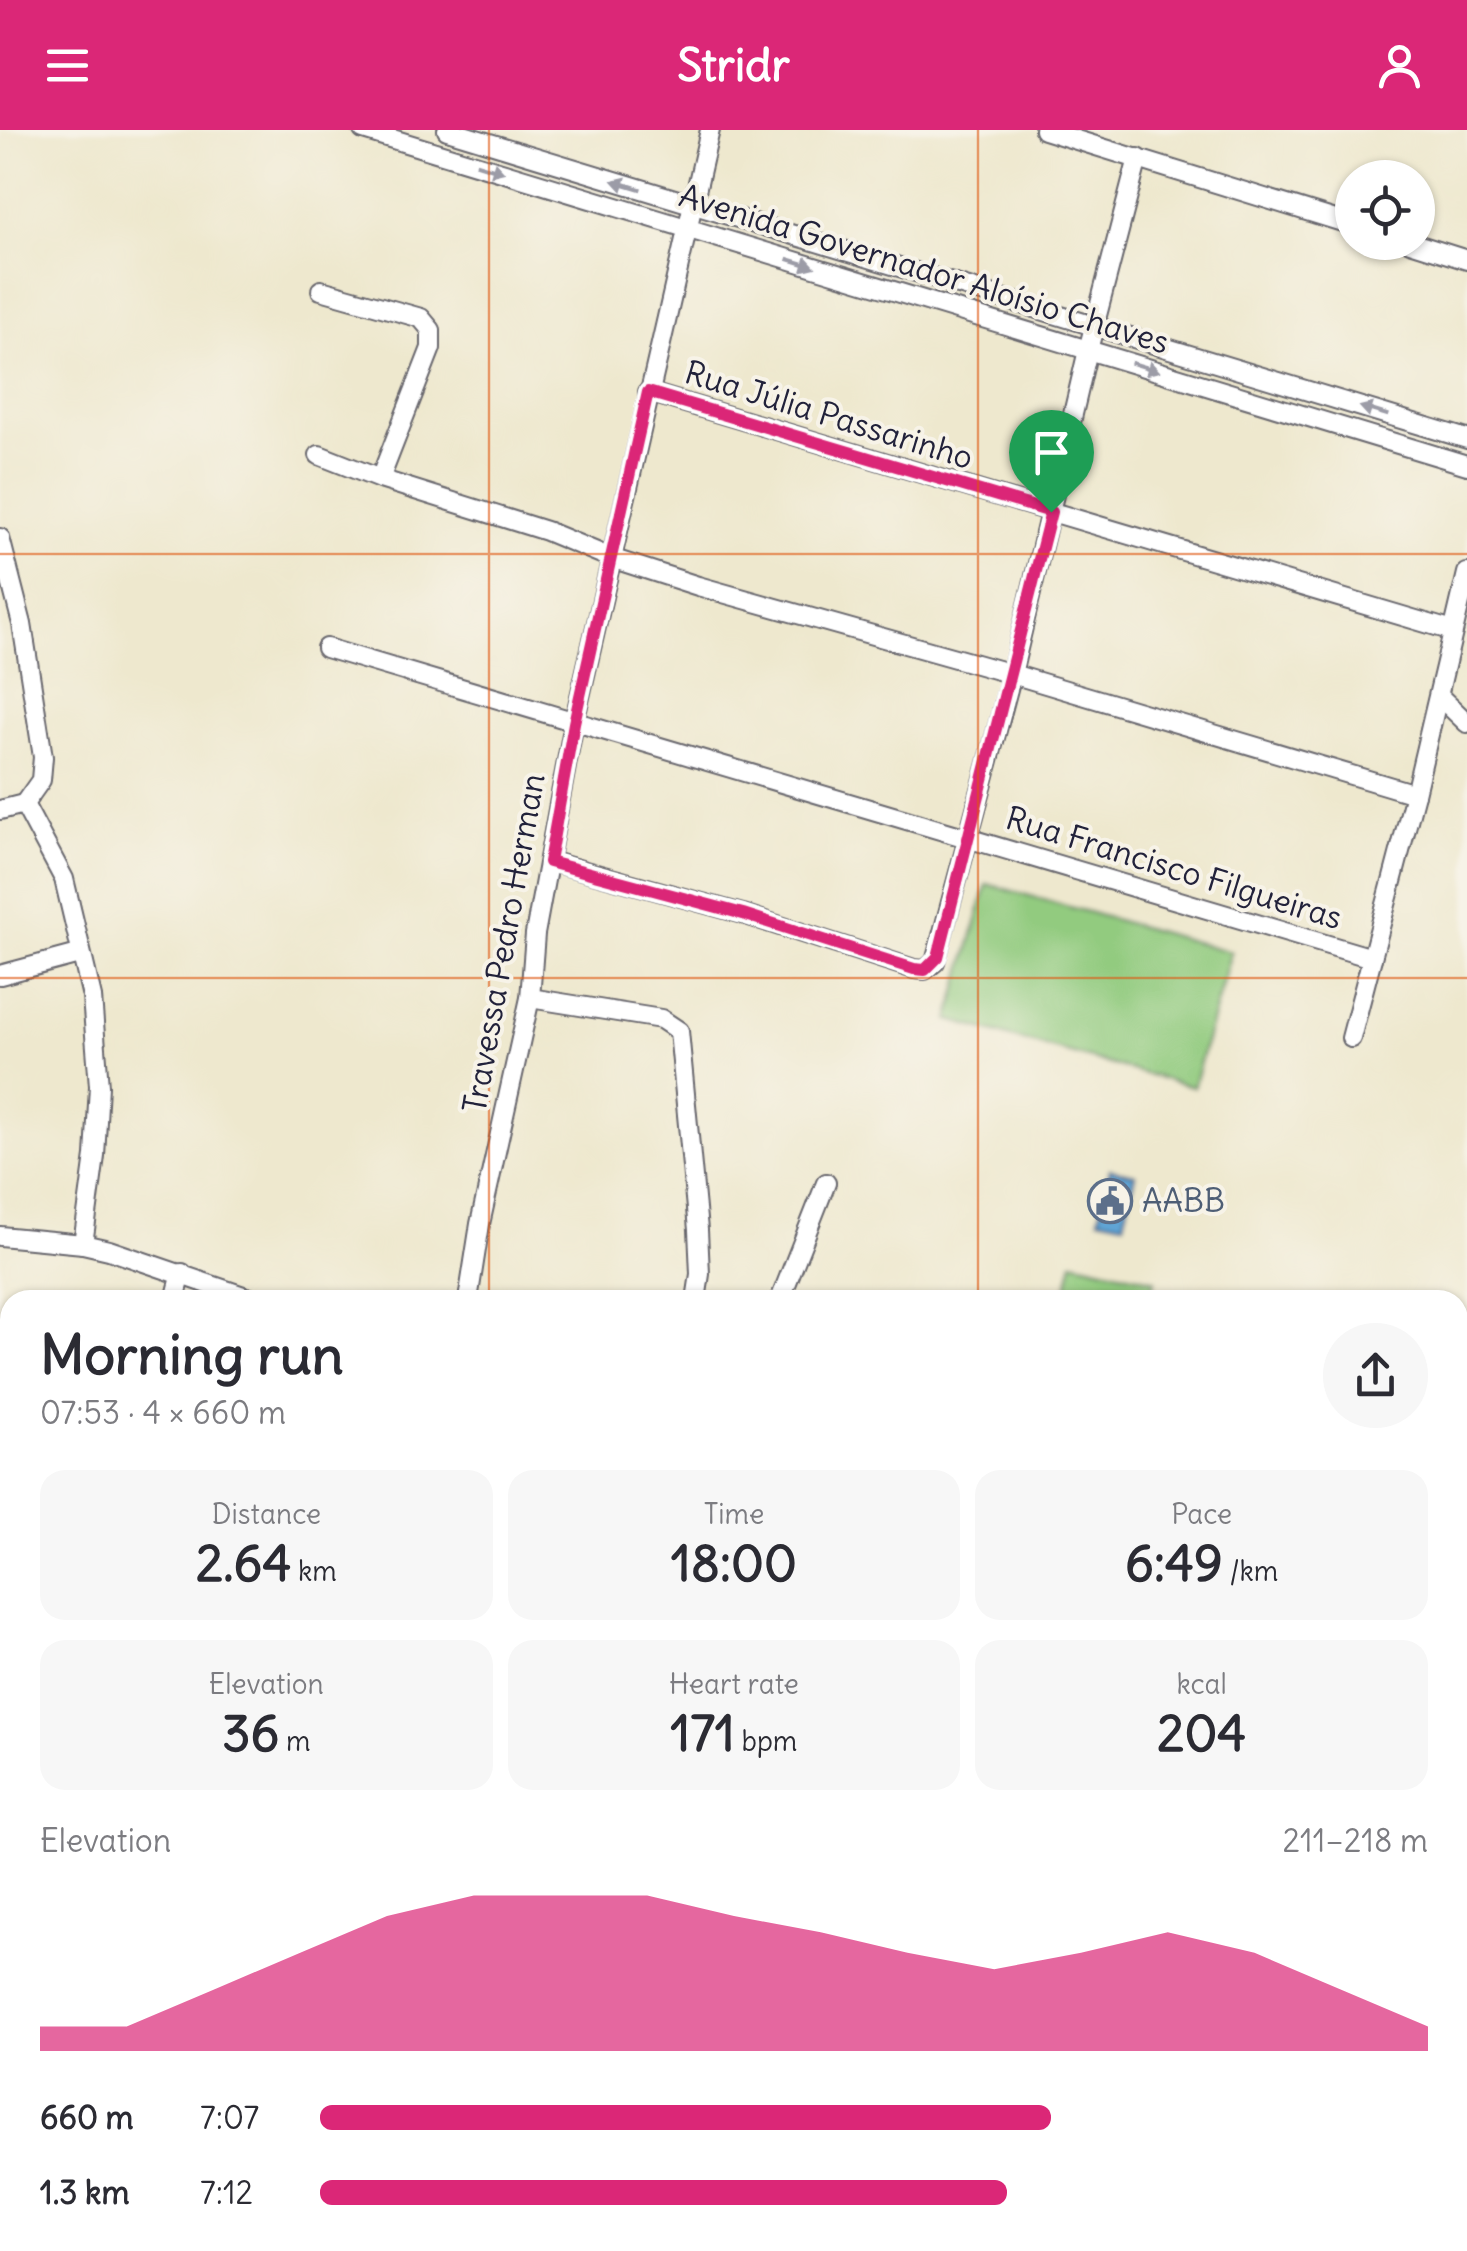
<!DOCTYPE html>
<html lang="en">
<head>
<meta charset="utf-8">
<style>
  :root { --surface:#fff; --page:#f7f7f7; --text:#2b2b33; --muted:#7c7c81; --accent:#db2777 }
  body { margin:0; font-family:Delius,sans-serif; background:var(--page); color:var(--text); height:100vh; display:flex; flex-direction:column; font-size:38px; white-space:nowrap }
  * { box-sizing:border-box; margin:0 }
  p { font-size:32px; color:var(--muted) }
  .icon { flex:none; width:55px; height:55px; fill:none; stroke:currentColor; stroke-width:2; stroke-linecap:round; stroke-linejoin:round }
  .map { position:relative; flex:1; overflow:hidden }
  .details { position:absolute; left:0px; top:1160px; width:1468px; height:962px; display:flex; flex-direction:column; background:var(--surface); border-radius:30px 30px 0 0; box-shadow:0 2px 8px #0004 }
  .details>* { flex:none }
  .buttons { position:absolute; left:1335px; top:30px; display:grid; gap:20px }
  .buttons a { display:grid; place-items:center; width:100px; height:100px; border-radius:50%; background:var(--surface); box-shadow:0 2px 8px #0004; font-size:50px }
  .pin { position:absolute; display:grid; place-items:center; width:85px; height:85px; color:#fff; margin:-102px -42px; border-radius:50% 50% 50% 0; rotate:-45deg; box-shadow:0 0 10px #0007 }
  .pin .icon { rotate:45deg }
  .round { display:grid; place-items:center; flex:none; width:105px; height:105px; border-radius:52px; background:var(--page) }
  .headline { display:flex; align-items:center; justify-content:space-between; height:170px; padding:0 40px }
  h1 { font-size:55px; font-weight:700; line-height:75px }
  .metrics { display:grid; grid-template-columns:repeat(3,1fr); gap:15px; height:170px; padding:10px 40px }
  .metrics div { display:grid; align-content:center; border-radius:25px; background:var(--page); text-align:center }
  .metrics b { font-size:50px; font-weight:700 }
  .metrics small { font-size:28px; font-weight:400 }
  .metrics p { font-size:28px }
  .chart { height:280px; padding:20px 40px }
  .chart p { display:flex; justify-content:space-between }
  .chart svg { width:100%; height:180px; margin-top:10px; fill:var(--accent); opacity:.7 }
  ul { padding:0 40px; list-style:none; font-size:32px }
  li { display:grid; grid-template-columns:160px 120px 1fr; align-items:center; height:75px }
  li i { height:25px; border-radius:12px; background:var(--accent) }
  header { display:flex; justify-content:space-between; align-items:center; height:130px; padding:0 40px; background:var(--accent); color:#fff; font-size:45px; font-weight:700 }
  .map>svg:first-child { display:block }
  .pitch { fill:#92cb7f; stroke:#5a765d; stroke-width:2.5 }
  .water { fill:#61a5d5; stroke:#426488; stroke-width:2.5 }
  .lines { fill:none; stroke-linecap:round; stroke-linejoin:round }
  .street-casing { stroke:#69676e; stroke-width:22 }
  .street { stroke:#fff; stroke-width:18 }
  .oneway { fill:#9c9ca7 }
  .route-casing { stroke:#fff; stroke-width:20 }
  .route { stroke:#db2777; stroke-width:12 }
  .grid { fill:none; stroke:#de560e; stroke-width:2.5; stroke-opacity:0.55 }
  .labels { text-anchor:middle; stroke-width:8; stroke-linejoin:round; paint-order:stroke }
  .street-label { font-size:32px; fill:#22223b; stroke:#f7f3e8 }
  .service-label { font-size:32px; fill:#4e5e75; stroke:#f7f3e8; text-anchor:start }
</style>
</head>
<body>
<header><svg class="icon" aria-label="menu" viewBox="0 0 24 24"><path d="M4 6h16M4 12h16M4 18h16"/></svg>Stridr<svg class="icon" aria-label="person" viewBox="0 0 24 24"><circle cx="12" cy="8" r="4"/><path d="M4 21q1-7 8-7t8 7"/></svg></header>
<div class="map">
<svg width="1467" height="2121" viewBox="0 0 1467 2121">
  <rect width="100%" height="100%" fill="#f7f3e8"/>
  <filter id="ink" filterUnits="userSpaceOnUse"><feTurbulence type="fractalNoise" baseFrequency=".01" numOctaves="2"/><feDisplacementMap in="SourceGraphic" scale="20" xChannelSelector="R" yChannelSelector="G"/><feConvolveMatrix kernelMatrix="1 2 1 2 8 2 1 2 1" color-interpolation-filters="sRGB"/></filter>
  <filter id="wash" filterUnits="userSpaceOnUse"><feTurbulence type="fractalNoise" baseFrequency=".0048" numOctaves="4" result="noise"/><feDisplacementMap in="SourceGraphic" scale="40" xChannelSelector="R" yChannelSelector="G"/><feGaussianBlur stdDeviation="2.25" result="paint"/><feColorMatrix in="noise" values="0 0 0 0 0 0 0 0 0 0 0 0 0 0 0 0 0 1.4 0 .05"/><feComposite in="paint" operator="in"/></filter>
  <g filter="url(#wash)">
    <rect width="100%" height="100%" fill="#eee8ce"/>
    <g class="pitch">
      <path d="M987,754L1231,822L1193,957L949,890Z"/>
      <path d="M1073,1131L1155,1150L1150,1170H1064Z"/>
    </g>
    <path class="water" d="M1110,1039L1135,1044L1124,1093L1099,1088Z"/>
  </g>
  <g filter="url(#ink)">
    <g class="lines">
      <defs>
        <g id="street">
          <path d="M363,0L1467,335"/>
          <path d="M447,0L1467,309"/>
          <path d="M1044,0L1352,95"/>
          <path d="M1410,112L1467,130"/>
          <path d="M321,160L421,188L431,200V218L380,349"/>
          <path d="M648,262L1453,501"/>
          <path d="M319,325L380,349L546,401L611,428L698,456L1012,544L1415,664"/>
          <path d="M0,408L22,494L43,627L41,650L24,674L64,749L92,867L99,956L95,1026L83,1114"/>
          <path d="M326,518L1372,828"/>
          <path d="M1439,566L1467,593"/>
          <path d="M0,680L24,674"/>
          <path d="M549,731L743,784L914,839L925,840L935,832L1012,544L1088,220L1138,28"/>
          <path d="M0,845L79,824"/>
          <path d="M530,868L661,889L679,901L698,1100L700,1144L696,1170"/>
          <path d="M1351,908L1415,664L1467,443"/>
          <path d="M0,1106L83,1114L109,1120L255,1170"/>
          <path d="M175,1170L182,1143"/>
          <path d="M468,1170L480,1094L530,868L535,804L574,593L710,0"/>
          <path d="M780,1170L826,1053"/>
          <path d="M1458,1263L1467,1225"/>
          <path d="M1458,1377L1467,1379"/>
          <path d="M0,1501L10,1500"/>
          <path d="M1458,1609L1467,1612"/>
          <path d="M1458,1838L1467,1840"/>
          <path d="M1458,1988L1467,1942"/>
          <path d="M741,2118L742,2112"/>
          <path d="M582,2121L585,2112"/>
          <path d="M889,2121L892,2112"/>
          <path d="M1091,2121L1093,2112"/>
          <path d="M1258,2121L1260,2112"/>
          <path d="M1427,2121L1429,2112"/>
        </g>
      </defs>
      <use href="#street" class="street-casing"/>
      <use href="#street" class="street"/>
    </g>
    <defs><path id="oneway-solid" d="M-6-.8H1V-3.2L6.5 0L1 3.2V.8H-6Z" transform="scale(2.5)"/></defs>
    <g class="oneway">
      <use href="#oneway-solid" transform="translate(490 38) rotate(17)"/>
      <use href="#oneway-solid" transform="translate(627 55) rotate(-163)"/>
      <use href="#oneway-solid" transform="translate(801 133) rotate(17)"/>
      <use href="#oneway-solid" transform="translate(1145 237) rotate(17)"/>
      <use href="#oneway-solid" transform="translate(1374 281) rotate(-163)"/>
    </g>
  </g>
  <g class="lines" filter="url(#ink)">
    <defs>
      <path id="route" d="M648,262L1051,382L938,827L925,840L914,839L743,784L549,732L574,593Z"/>
    </defs>
    <use href="#route" class="route-casing"/>
    <use href="#route" class="route"/>
  </g>
  <path class="grid" d="M489,0V1170M978,0V1170M0,424H1467M0,848H1467M0,1273H10M1458,1273H1467M0,1697H10M1458,1697H1467M489,2112V2121M978,2112V2121"/>
  <defs>
    <symbol id="civic-ring" viewBox="-11 -11 22 22"><circle r="9.5" fill="#f7f3e8" stroke="#5c6f8a" stroke-width="1.5"/><path d="M-.6-6.5H3V-4.5H.6V-3L4-1V1h2V6H-6V1h2V-1L-.6-3ZM-1.2 2.5V6h2.4V2.5Z" fill="#5c6f8a"/></symbol>
  </defs>
  <g fill-rule="evenodd">
    <use href="#civic-ring" x="1085" y="1046" width="50" height="50"/>
  </g>
  <g class="labels">
    <g class="street-label">
      <text transform="translate(924 139) rotate(17)" y="11">Avenida Governador Aloísio Chaves</text>
      <text transform="translate(829 285) rotate(17)" y="11">Rua Júlia Passarinho</text>
      <text transform="translate(1174 738) rotate(17)" y="11">Rua Francisco Filgueiras</text>
      <text transform="translate(504 813) rotate(-80)" y="11">Travessa Pedro Herman</text>
    </g>
    <g class="service-label">
      <text x="1142" y="1082">AABB</text>
    </g>
  </g>
</svg>
<div class="buttons">
<a><svg class="icon" aria-label="locate" viewBox="0 0 24 24"><circle cx="12" cy="12" r="6"/><path d="M12 2v4M12 18v4M2 12h4M18 12h4"/></svg></a>
</div>
<div class="pin" style="left:1051px;top:382px;background:#1e9e55"><svg class="icon" aria-label="arrive" viewBox="0 0 24 24"><path d="M6 21V4h12l-3 4 3 4H6"/></svg></div>
<section class="details">
<div class="headline"><div><h1>Morning run</h1><p>07:53 · 4 × 660 m</p></div><a class="round"><svg class="icon" aria-label="share" viewBox="0 0 24 24"><path d="M12 15V3M7 8l5-5 5 5M5 13v7h14v-7"/></svg></a></div>
<div class="metrics">
<div><p>Distance</p><b>2.64<small> km</small></b></div>
<div><p>Time</p><b>18:00</b></div>
<div><p>Pace</p><b>6:49<small> /km</small></b></div>
</div>
<div class="metrics">
<div><p>Elevation</p><b>36<small> m</small></b></div>
<div><p>Heart rate</p><b>171<small> bpm</small></b></div>
<div><p>kcal</p><b>204</b></div>
</div>
<div class="chart"><p><span>Elevation</span>211–218 m</p>
<svg viewBox="0 0 160 44" preserveAspectRatio="none"><path d="M0 44V38L10 38L20 29L30 20L40 11L50 6L60 6L70 6L80 11L90 15L100 20L110 24L120 20L130 15L140 20L150 29L160 38V44z"/></svg>
</div>
<ul>
<li><b>660 m</b>7:07<i style="width:66%"></i></li>
<li><b>1.3 km</b>7:12<i style="width:62%"></i></li>
</ul>
</section>
</div>
</body>
</html>
